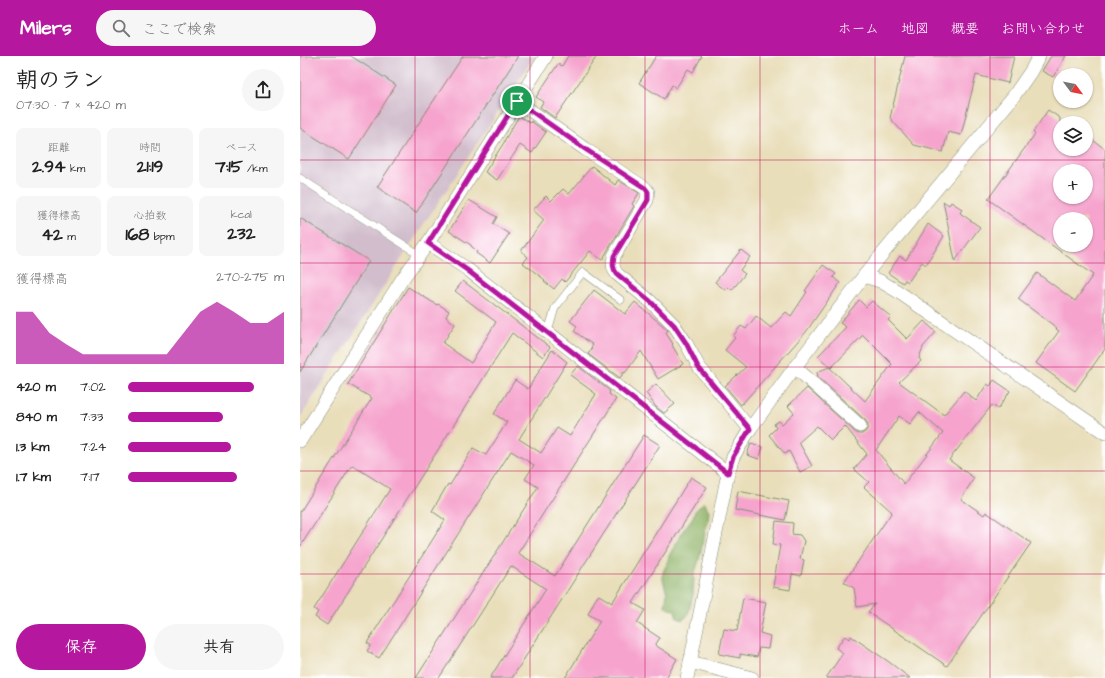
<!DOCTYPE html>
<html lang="ja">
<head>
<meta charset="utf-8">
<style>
  :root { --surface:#fff; --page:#f6f6f6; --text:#222; --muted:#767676; --accent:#b5179e }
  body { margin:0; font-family:"Architects Daughter","Klee One",sans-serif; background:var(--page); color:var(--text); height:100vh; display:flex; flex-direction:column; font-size:15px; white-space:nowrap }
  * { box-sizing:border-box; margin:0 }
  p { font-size:13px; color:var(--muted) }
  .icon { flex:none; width:22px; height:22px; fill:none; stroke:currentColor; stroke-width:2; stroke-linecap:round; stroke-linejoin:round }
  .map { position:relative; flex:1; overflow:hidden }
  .drawer { display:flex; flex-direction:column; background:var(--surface); width:300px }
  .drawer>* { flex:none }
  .needle { width:26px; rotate:122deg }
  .controls { position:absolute; left:753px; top:12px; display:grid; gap:8px }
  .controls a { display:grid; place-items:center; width:40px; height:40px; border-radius:50%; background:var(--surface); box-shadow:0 1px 3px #0004; font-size:20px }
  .pin { position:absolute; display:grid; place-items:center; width:34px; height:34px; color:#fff; margin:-17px; border:2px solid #fff; border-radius:50%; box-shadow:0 1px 4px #0007 }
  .round { display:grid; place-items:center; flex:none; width:42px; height:42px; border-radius:21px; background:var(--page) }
  .overview { display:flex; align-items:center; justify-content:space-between; height:68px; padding:0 16px }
  h1 { font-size:22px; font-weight:700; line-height:30px }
  .figures { display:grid; grid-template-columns:repeat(3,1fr); gap:6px; height:68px; padding:4px 16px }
  .figures div { display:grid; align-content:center; border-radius:8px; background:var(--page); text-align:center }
  .figures b { font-size:17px; font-weight:700 }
  .figures small { font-size:11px; font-weight:400 }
  .figures p { font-size:11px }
  .chart { height:112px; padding:8px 16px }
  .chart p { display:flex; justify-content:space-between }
  .chart svg { width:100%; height:72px; margin-top:4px; fill:var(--accent); opacity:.7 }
  .button { display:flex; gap:8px; margin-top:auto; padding:8px 16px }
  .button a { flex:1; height:46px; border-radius:24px; background:var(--accent); color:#fff; font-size:16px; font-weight:700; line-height:46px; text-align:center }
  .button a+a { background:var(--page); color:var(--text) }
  ul { padding:0 16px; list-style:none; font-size:13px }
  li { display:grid; grid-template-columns:64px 48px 1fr; align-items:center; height:30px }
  li i { height:10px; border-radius:5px; background:var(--accent) }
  header { display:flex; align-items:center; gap:24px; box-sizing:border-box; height:56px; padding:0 20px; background:var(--accent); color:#fff }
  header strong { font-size:19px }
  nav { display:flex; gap:22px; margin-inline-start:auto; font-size:14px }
  .search { width:280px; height:36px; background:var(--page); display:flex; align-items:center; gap:10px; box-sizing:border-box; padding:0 14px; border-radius:22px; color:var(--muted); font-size:15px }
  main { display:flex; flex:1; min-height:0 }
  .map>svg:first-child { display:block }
  .industrial { fill:#d1bdcc }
  .forest { fill:#90b368; stroke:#58784e }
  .building { fill:#f6a4cd; fill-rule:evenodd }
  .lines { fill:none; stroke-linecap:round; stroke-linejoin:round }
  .lane-casing { stroke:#848e77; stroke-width:8 }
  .street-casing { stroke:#848e77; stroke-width:14 }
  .lane { stroke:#fff; stroke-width:7 }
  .street { stroke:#fff; stroke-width:13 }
  .route-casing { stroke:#fff; stroke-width:8 }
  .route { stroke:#b5179e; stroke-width:5 }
  .grid { fill:none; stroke:#c2185b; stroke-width:1; stroke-opacity:0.55 }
</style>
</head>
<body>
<header>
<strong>Milers</strong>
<div class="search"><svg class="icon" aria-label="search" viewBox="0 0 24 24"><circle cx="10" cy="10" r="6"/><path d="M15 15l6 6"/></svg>ここで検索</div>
<nav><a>ホーム</a><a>地図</a><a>概要</a><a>お問い合わせ</a></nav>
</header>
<main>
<section class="drawer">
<div class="overview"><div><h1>朝のラン</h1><p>07:30 · 7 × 420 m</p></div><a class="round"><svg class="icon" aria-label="share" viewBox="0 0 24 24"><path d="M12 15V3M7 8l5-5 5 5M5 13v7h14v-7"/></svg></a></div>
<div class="figures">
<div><p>距離</p><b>2.94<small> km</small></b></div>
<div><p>時間</p><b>21:19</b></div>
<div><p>ペース</p><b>7:15<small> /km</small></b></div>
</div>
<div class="figures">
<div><p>獲得標高</p><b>42<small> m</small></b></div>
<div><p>心拍数</p><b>168<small> bpm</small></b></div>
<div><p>kcal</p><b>232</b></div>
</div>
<div class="chart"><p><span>獲得標高</span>270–275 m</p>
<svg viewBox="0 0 160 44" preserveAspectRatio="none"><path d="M0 44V12L10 12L20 25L30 32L40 38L50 38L60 38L70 38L80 38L90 38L100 25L110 12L120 6L130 12L140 19L150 19L160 12V44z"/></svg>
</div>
<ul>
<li><b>420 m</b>7:02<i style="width:81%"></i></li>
<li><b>840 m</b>7:33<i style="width:61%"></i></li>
<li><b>1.3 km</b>7:24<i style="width:66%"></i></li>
<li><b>1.7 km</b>7:17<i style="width:70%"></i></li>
</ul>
<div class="button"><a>保存</a><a>共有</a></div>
</section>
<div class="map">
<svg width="805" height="622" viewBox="0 0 805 622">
  <rect width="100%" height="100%" fill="#fff"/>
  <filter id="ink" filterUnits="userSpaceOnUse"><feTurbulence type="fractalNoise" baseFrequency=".025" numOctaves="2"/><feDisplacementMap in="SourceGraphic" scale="8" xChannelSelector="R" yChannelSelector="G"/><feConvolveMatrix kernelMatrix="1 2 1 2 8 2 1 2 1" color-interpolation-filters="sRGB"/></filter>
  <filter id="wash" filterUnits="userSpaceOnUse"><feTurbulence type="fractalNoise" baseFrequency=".012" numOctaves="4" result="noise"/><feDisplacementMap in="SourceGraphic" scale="16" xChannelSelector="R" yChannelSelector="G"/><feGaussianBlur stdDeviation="0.9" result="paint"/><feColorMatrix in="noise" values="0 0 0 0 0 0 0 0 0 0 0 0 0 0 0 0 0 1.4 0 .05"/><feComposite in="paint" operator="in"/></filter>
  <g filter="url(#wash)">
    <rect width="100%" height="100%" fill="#e9deba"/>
    <path class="industrial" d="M0,0H235L120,174L0,362Z"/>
    <path class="forest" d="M404,446L409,455L408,466L406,472L399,504L394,519L393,538L389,555L387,560L383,564L377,562L375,554L370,553L365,550L367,537L363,524V516L367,508L369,500L382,476L393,461L395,455Z"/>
    <g id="blocks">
      <g class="building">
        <path d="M0,0H51L96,29L49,103L0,72Z"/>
        <path d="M163,0H218L116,157L77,131Z"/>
        <path d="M268,0H297L255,62L240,51L243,46L236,41L258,8L262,10Z"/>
        <path d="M356,0H402L393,16L388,13L376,32L372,29L364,43L339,27Z"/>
        <path d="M605,0H714L708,27L676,19L661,79L648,76L643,96L614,89L590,62Z"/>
        <path d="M751,0H766L753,21L742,15Z"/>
        <path d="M748,54L760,62V93H786V79L805,93V293L775,335L736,307L759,275L756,273L757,272L718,243L737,217L775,245L793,219L688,143L735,78L733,76ZM760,115H786V141H760ZM760,163H786V189H760Z"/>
        <path d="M219,60L230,67L231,65L246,76L232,97L220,89L197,124L185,116L205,85H204Z"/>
        <path d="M292,110L315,129L318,124L339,137L332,148L334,150L302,204L290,195L265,226L262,223L254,233L244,225L245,224L223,207L228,201L221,195L244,164L233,154L246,140L251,145L263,133L269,138Z"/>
        <path d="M169,144L197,161L193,168L209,178L190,207L176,197L177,195L171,190V189L149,175Z"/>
        <path d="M643,145L649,149L651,146L662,153L660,157L680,171L655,205Z"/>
        <path d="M0,162L69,205L0,316Z"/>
        <path d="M628,168L644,180L626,209L622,206L608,226L605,224L603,227L588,217L600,200L606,204Z"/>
        <path d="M441,194L450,201L440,214L445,218L432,234L428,231L425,234L415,226Z"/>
        <path d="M523,209L536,218L533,221L540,227L506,276L441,349L425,330L446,311L425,294L435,282L433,280L441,270L446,273L456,260L471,272L486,256L491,260L507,236L505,235Z"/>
        <path d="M163,225L250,291L243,301L212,277L27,569L15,561L18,556L14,553L90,433L52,409L0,491V456L72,342L48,328L108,231L137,249L138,248L149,255L146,261L155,268L143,287L171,307L196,266L155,235Z"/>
        <path d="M294,234L325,258L335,246L368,274L366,277L373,288L372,289L383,308L358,323L341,295L325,317L324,316L320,322L288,298L292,293L291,292L293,289L274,275L277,270L270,265Z"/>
        <path d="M559,244L566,251L572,245L591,261L588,264L607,283L624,265L636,276L623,291L619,302L621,305L599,326L644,359L664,335L676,345L687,328L690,330L694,324L710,335L698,353L692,349L649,404L674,422L661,443L684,459L686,456L731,487L647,610L568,556L575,548L557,551L554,532L544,526L592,456L564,431L569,426L554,413L567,398L545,370L531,384L517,370L498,387L501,390L512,410L500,416L489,395L485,398L469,379L476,372L474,368L479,365L482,368L494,357L488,350L507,332L555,376L558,378H562L566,375L568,372V368L565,364L518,321L517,316L529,311L565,345L592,308L563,279L531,312L518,300L546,271L540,267ZM619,356L643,377L604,428L576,394L599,360L610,368Z"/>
        <path d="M252,294L267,306L219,383L241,397L257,372L270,380L296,338L270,319L278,310L310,335L309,338L316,343L218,497L255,520L344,379L360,389L212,622H190L246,533L211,510L139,622H116L238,431L225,423L234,409L211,395L79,602L67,595L71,589L67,587L145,464L132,455L148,428L150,429L173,392L186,399L207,366L194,358L215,324L228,333Z"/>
        <path d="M356,328L375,348L364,357L356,351L346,337Z"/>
        <path d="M451,387L463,391L459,403L447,399Z"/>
        <path d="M391,421L407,431L333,547L345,554L337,567L360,582L355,589L377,603L366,622H265L300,565L288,558L295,544L299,539L312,547Z"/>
        <path d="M438,435L489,445L485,464L435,454Z"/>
        <path d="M476,465L493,467L492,478L500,479L504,485L500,503L504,504L501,520L492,518L490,534L473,531L480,489L473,488Z"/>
        <path d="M443,542L466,546L460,577L470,580L468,593L459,592L457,601L440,598V602L419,598L424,573L437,575Z"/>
        <path d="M545,580L549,583L551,580L589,606L610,622H526L543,597L536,592Z"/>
      </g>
    </g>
  </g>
  <g filter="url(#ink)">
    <use href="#blocks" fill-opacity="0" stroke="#848e77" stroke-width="1"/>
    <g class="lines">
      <defs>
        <g id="lane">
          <path d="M0,122L120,199"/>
          <path d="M246,275L250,269L255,252L283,216L321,244"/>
        </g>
        <g id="street">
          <path d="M217,45L285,93L345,132L348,136L347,144L314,200C313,207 312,212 317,218L350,245L374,269L386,287L399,311L450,373"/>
          <path d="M128,187L167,213L428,417"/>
          <path d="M564,220L580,225L597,235L805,377"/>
          <path d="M495,311L560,370"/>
          <path d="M0,385L101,225L128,187L246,0"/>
          <path d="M390,606L452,622"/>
          <path d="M387,622L428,417L433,401L450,373L495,311L564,220L713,41L731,15L739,0"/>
        </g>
      </defs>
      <use href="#lane" class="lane-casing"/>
      <use href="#street" class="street-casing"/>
      <use href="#lane" class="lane"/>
      <use href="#street" class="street"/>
    </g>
  </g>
  <g class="lines" filter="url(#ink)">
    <defs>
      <path id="route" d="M217,45L285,93L345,132L348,136V144L314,200C313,207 312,212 317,218L350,245L374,269L386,287L398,311L450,373L433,401L428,417L167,214L128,187Z"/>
    </defs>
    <use href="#route" class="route-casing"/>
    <use href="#route" class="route"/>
  </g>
  <path class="grid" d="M115,0V622M230,0V622M345,0V622M460,0V622M575,0V622M690,0V622M0,104H805M0,207H805M0,311H805M0,415H805M0,518H805"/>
</svg>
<div class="controls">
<a><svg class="needle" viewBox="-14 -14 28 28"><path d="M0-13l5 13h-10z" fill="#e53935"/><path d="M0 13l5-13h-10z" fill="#767676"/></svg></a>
<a><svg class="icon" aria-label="layers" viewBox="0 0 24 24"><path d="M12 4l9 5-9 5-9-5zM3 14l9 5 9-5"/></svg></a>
<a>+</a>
<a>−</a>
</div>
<div class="pin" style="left:217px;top:45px;background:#1e9e55"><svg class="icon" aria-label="arrive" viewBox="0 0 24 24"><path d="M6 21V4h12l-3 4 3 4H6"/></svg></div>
</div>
</main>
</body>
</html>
